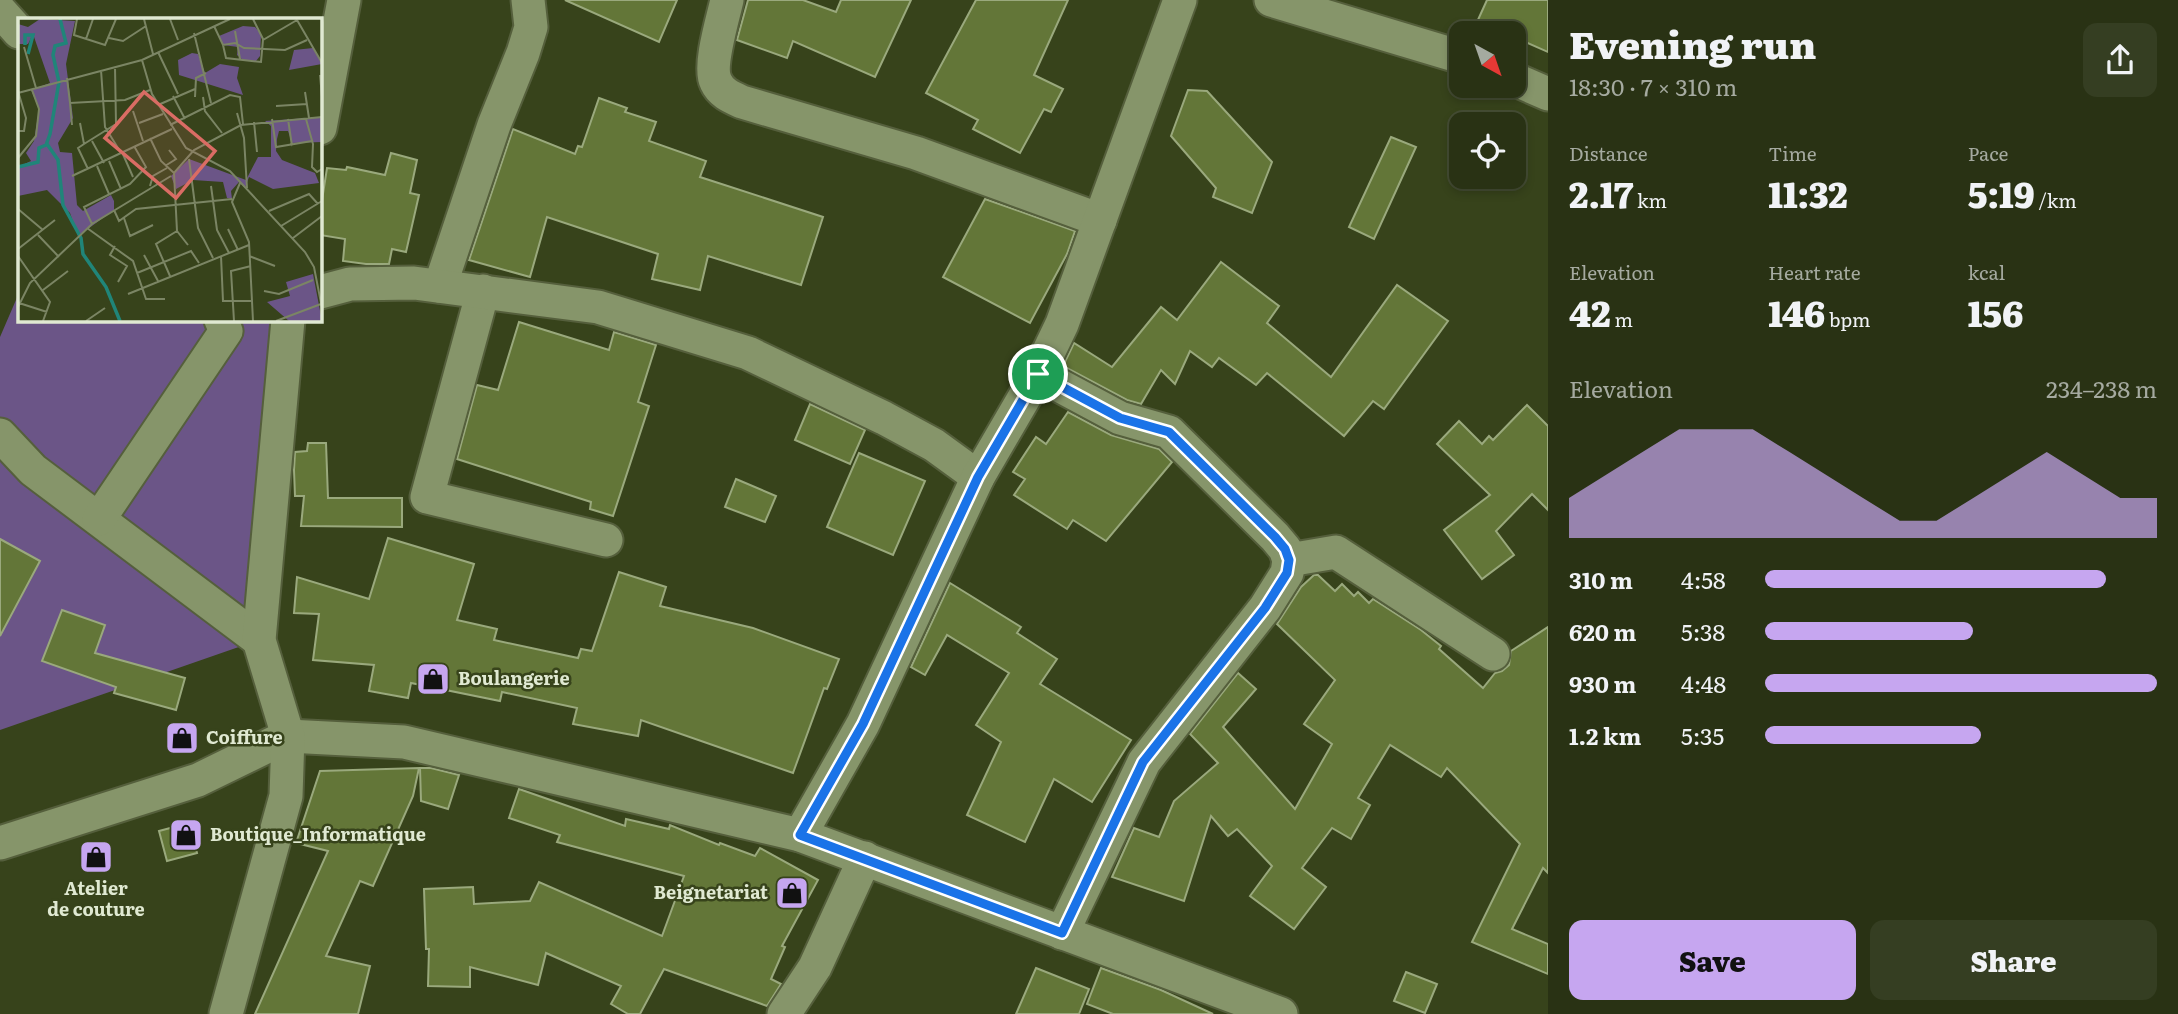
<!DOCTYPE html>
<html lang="en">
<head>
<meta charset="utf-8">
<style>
  :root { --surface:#293214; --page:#353e22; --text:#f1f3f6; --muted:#a5aaa0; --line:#454d34; --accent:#c6a6f0 }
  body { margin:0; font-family:Literata,serif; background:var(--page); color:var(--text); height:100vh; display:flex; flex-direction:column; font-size:26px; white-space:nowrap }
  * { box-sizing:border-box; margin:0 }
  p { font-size:23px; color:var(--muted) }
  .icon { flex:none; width:38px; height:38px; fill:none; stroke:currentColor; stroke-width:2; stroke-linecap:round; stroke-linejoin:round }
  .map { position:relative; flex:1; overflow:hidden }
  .details { display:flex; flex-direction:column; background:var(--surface); width:630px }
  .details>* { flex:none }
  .needle { width:46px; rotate:140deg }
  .buttons { position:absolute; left:1449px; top:21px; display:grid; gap:14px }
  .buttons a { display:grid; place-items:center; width:77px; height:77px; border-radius:14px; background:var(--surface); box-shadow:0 4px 10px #0003,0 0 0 2px var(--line); font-size:35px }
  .pin { position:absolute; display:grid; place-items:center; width:60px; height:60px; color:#fff; margin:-30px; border:4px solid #fff; border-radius:50%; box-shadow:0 2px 7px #0007 }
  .round { display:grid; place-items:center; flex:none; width:74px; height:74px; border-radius:14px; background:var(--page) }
  .headline { display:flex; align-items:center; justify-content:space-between; height:119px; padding:0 21px }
  h1 { font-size:38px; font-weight:800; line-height:52px }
  .stats { display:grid; grid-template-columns:repeat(3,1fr); gap:10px; height:119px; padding:7px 21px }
  .stats div { display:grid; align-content:center }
  .stats b { font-size:35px; font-weight:800 }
  .stats small { font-size:19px; font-weight:400 }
  .stats p { font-size:19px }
  .chart { height:196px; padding:14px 21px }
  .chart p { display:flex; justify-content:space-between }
  .chart svg { width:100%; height:126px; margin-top:7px; fill:var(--accent); opacity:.7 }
  .button { display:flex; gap:14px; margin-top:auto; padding:14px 21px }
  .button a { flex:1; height:80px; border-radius:14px; background:var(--accent); color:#111; font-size:28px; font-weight:800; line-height:80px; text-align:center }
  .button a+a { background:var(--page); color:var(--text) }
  ul { padding:0 21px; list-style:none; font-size:23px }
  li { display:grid; grid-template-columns:112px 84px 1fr; align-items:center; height:52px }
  li i { height:18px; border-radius:9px; background:var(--accent) }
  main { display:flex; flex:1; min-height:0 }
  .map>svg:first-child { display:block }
  .green { fill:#6b5587 }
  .building { fill:#637638; stroke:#9aa97d; stroke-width:2 }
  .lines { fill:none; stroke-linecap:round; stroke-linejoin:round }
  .street-casing { stroke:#555f3c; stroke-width:37 }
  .street { stroke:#86956a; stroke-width:33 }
  .route-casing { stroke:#fff; stroke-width:14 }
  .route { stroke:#1a73e8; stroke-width:9 }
  .labels { text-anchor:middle; stroke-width:5; stroke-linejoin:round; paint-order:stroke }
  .poi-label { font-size:18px; font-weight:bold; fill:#e0e9d2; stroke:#37431b; text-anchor:start }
  .inset-river { fill:none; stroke:#208579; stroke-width:3.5 }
  .inset-road { fill:none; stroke:#7b8564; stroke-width:2 }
  .view { fill:#da6c64; fill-opacity:0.15; stroke:#da6c64; stroke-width:3.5 }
  .inset-edge { fill:none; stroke:#e0e9d2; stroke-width:3.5 }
</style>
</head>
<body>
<main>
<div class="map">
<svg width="1548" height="1014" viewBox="0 0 1548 1014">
  <rect width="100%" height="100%" fill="#37431b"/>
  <path class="green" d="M19,293V320H288L259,640L0,730V337Z"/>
  <g class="building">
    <path d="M565,0H677L659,42Z"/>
    <path d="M748,0H803L836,12L841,0H911L875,77L793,41L787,58L737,40Z"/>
    <path d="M976,0H1068L1034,75L1063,89L1051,112L1044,109L1020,153L973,129L978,120L926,93Z"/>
    <path d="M1487,0H1548V52L1514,37V33H1504L1477,22Z"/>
    <path d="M1188,90L1207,91L1272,162L1252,213L1213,197L1216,188L1171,136Z"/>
    <path d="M599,98L627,108L625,112L656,122L649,141L706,161L700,177L823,217L801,285L708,256L700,290L652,279L658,254L547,217L530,277L469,260L513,129L575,154L578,146L582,147Z"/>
    <path d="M1391,137L1416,147L1374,239L1349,227Z"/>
    <path d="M391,153L417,160L410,193L419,195L406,252L392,249L389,264H366L343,261L345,239L320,235V213L327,168L346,170L347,167L385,175Z"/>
    <path d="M985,199L1075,231L1067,254L1030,323L943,277Z"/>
    <path d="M1221,262L1279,306L1267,323L1331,377L1397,285L1448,321L1384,409L1373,401L1344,436L1267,373L1256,385L1219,358L1212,367L1190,351L1175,384L1161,370L1141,404L1127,400L1063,366L1074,343L1112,367L1161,307L1177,320Z"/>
    <path d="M519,322L609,350L614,332L656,345L638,402L649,406L613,516L590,509L591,502L457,459L477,385L498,390Z"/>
    <path d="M810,404L865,430L850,464L795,440Z"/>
    <path d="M1527,405L1548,426V510L1532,494L1496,531L1514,555L1482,579L1444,530L1490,495L1437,444L1459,421L1482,444L1489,436L1493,440Z"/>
    <path d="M1068,412L1111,435L1159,449L1172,462L1106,541L1073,520L1067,529L1014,495L1025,479L1013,472L1036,437L1046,444Z"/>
    <path d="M308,443H326L328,498H402V527L301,526L304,496H295L294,470L295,452L307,451Z"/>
    <path d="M859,453L925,481L893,555L827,527Z"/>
    <path d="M736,479L776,496L765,522L725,507Z"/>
    <path d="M388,538L474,564L457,620L497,629L494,640L578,658L581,649L592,651L619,572L666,587L660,606L753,628L839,659L827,689L824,688L793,773L641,720L638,736L573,724L577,708L502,692L500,701L411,683L408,698L369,691L374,665L313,660L319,614L294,613L297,577L369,599Z"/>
    <path d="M0,539L40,561L0,636Z"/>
    <path d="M1314,575H1318L1335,591L1342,584L1354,596L1358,592L1369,603L1373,599L1421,630L1441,646L1439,649L1483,688L1495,673L1502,671L1509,665L1511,651L1548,627V873L1543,868L1512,929L1548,944V974L1472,942L1520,844L1447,768L1441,777L1390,745L1358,798L1370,805L1351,839L1332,828L1302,868L1326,887L1294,929L1250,896L1272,866L1237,829L1228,836L1211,816L1184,901L1112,877L1134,828L1159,837L1174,801L1218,763L1190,734L1238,673L1256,689L1223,727L1295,809L1332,744L1304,724L1335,680L1277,624L1301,587Z"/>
    <path d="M950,583L1021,627L1017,633L1057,659L1040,684L1131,740L1092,802L1054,779L1025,842L967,815L1001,742L976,725L1009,673L947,635L925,675L911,667Z"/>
    <path d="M62,610L105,625L95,653L185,678L176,710L114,693L116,687L42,661Z"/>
    <path d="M419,768L413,796L373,886L360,881L326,956L370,966L358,1014H255L328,851L296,843L320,771Z"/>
    <path d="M420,768H431L459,775L448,809L421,801Z"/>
    <path d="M519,789L625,826L626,819L669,829L670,825L719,845L720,843L755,856L760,848L818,880L782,946L785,947L771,979L781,984L767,1006L664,969L640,1014H628L611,1004L621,986L546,953L538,985L470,967V987L428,986L429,949H426L424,889L473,887L474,904L530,901L539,882L662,936L684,876L557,842L560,835L509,818Z"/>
    <path d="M189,823L197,853L167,861L159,831Z"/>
    <path d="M1036,968L1089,989L1079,1014H1016Z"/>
    <path d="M1101,968L1161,990L1213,1014H1113L1087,1004Z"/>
    <path d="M1406,972L1437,984L1425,1013L1394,1001Z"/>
  </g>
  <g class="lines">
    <defs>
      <g id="street">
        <path d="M727,0C723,18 708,67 716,82C721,93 731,97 742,102L916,153L1100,220"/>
        <path d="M1271,0L1461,57"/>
        <path d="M0,11L19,32"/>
        <path d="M1514,79L1548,94"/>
        <path d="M320,128L344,0"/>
        <path d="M440,286L494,125L523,53L531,27L528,0"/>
        <path d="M483,291L427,497L606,540"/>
        <path d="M320,292L350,284L414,283L598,307L748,353L884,418L934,445L978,477"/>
        <path d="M1038,374L1120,418L1169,432L1275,537L1285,549L1289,560L1287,573L1265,608L1144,762L1062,933"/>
        <path d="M0,435L33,470L259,640"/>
        <path d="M99,519L226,331L221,320"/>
        <path d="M1289,560L1336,552L1493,654"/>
        <path d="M800,835L863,724L978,477L1038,374L1062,324L1180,0"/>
        <path d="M0,843L198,780L288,736L404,742L800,835L1281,1014"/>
        <path d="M226,1014L286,796L288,736L259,640L288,320"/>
        <path d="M784,1014L815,967L865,858"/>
      </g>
    </defs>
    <use href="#street" class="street-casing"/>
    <use href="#street" class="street"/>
  </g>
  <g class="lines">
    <defs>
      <path id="route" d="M1038,374L1120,418L1169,432L1275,537L1285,549L1289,560L1287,573L1265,608L1143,762L1062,933L800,835L863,724L978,477Z"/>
    </defs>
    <use href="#route" class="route-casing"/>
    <use href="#route" class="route"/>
  </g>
  <defs>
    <symbol id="shop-square" viewBox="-11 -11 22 22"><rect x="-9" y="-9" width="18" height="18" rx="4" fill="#c6a6f0" stroke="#37431b"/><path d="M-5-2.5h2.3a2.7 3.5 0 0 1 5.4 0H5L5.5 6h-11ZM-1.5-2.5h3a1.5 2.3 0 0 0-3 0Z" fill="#111"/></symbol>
  </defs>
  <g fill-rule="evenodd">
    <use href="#shop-square" x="414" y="660" width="38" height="38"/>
    <use href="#shop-square" x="163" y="719" width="38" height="38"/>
    <use href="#shop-square" x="167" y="816" width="38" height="38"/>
    <use href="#shop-square" x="77" y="838" width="38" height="38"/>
    <use href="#shop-square" x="773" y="874" width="38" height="38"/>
  </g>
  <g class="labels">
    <g class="poi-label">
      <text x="458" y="685">Boulangerie</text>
      <text x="206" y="744">Coiffure</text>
      <text x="210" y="841">Boutique_Informatique</text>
      <text x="96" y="895" text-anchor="middle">Atelier<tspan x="96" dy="21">de couture</tspan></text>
      <text x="768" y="899" text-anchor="end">Beignetariat</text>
    </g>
  </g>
  <g transform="translate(18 18)">
    <rect width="304" height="304" fill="#37431b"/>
    <path d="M22,1L57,3L48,46L55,100L40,125L42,134L54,135L59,187L65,193L93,177L96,183V192L60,218L52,195L29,172L0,178V149L13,143L8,135L16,123L21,91L13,72L32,65L15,16L10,26H0V6L10,9ZM225,8L237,9L243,16L242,38L238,43H226L219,37L220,29L205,27L201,18ZM295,30L304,46L271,52L276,32ZM174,35L180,36L187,55L202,46L221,49L219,60L225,77L161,57L160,42ZM304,99V124L274,125L270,113H261L259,121L258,133L264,142L297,155L301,165L255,171L231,159L227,170L221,164L213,173L214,181L209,180L205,164L175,162L158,171L153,158L171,141L228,162L240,139H253V108L247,103ZM295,256L304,303H271L249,284L272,278L268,264Z" fill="#6b5587"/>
    <path class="inset-river" d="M7,27V17H15L10,36M29,126L40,142L45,187L63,220L65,236L88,269L102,303M0,149L20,144L21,130L28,127L32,116L41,64L35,37L37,28L48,25L42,1"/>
    <path class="inset-road" d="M59,1L56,17L87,27L98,1M126,1L135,36M152,1L160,22M235,1L245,21M279,2L304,45M196,8L205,27L217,25L226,30L267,32L289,22M217,13L222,41M176,15L193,85M91,20L105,23L128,8M68,21L75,1M205,27L208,40L243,44L245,22L279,2M6,29L18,70M140,34L160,76M124,42L134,76L168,130L212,153L287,234L296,249L304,290M83,52L87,109L103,135M302,57L304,79M49,60L52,85L107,82L132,72M0,73L8,100L6,113H0M287,74L291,100M0,75L124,42L212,1M155,78L167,101M177,79L178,60L188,55M185,79L187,93L204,115M52,85L54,107M140,87L177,71M258,88L289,86M115,93L125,123M219,95L226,120L229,170M254,101L258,129L294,123M270,101L274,128M288,101L295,126L294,149L299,154L304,151M236,104L239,134M62,105L66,126L98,106L97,49M121,105L145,96M152,107L212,77L222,79L225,106M132,120L143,143L156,155L159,213L170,227M74,123L86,145M66,126L60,130L70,151M104,134L115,159M0,140L18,118L21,91L14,72M171,141L180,210L195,240M91,143L103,171M79,148L91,176M147,148L158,141L151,132M156,155L176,132L223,107L304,99M54,158L154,111M222,165L214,184L231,224L235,303M132,168L135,158L149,150M193,168L199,212L211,235M0,191L25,212M96,192L101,203L118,191L214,181M251,193L291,176L300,186M106,200L112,218L135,207M74,206L66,189L112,166L128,149L116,128M263,208L304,183M69,210L115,243L128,281H147M210,211L220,232M20,217L41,239M275,220L304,198M97,228L92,237L109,248L100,264M0,231L37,202M126,237L140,263M0,238L32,284L25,303M203,238L205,283H234M231,238L257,248M119,255L173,233L181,245M152,258L138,226L159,213M25,272L50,253M246,273L261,276L295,262M110,276L231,227M1,285L29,294M0,289L12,265L74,206L153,158M68,303L87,290M216,303L213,253L233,248M258,303L303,286"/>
    <path class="view" d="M126,74L197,133L158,180L87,120Z"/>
    <rect width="304" height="304" class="inset-edge"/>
  </g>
</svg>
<div class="buttons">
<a><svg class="needle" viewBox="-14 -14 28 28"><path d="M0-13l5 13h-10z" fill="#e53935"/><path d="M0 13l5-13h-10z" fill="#a5aaa0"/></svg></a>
<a><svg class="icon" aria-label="locate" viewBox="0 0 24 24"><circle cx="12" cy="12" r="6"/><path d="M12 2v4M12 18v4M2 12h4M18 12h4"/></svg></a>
</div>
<div class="pin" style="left:1038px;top:374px;background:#1e9e55"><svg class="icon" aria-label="arrive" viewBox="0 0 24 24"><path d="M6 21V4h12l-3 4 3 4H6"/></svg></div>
</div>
<section class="details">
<div class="headline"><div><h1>Evening run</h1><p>18:30 · 7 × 310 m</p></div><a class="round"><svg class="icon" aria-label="share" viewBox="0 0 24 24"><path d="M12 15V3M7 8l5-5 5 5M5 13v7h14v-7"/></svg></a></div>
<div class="stats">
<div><p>Distance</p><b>2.17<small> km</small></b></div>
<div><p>Time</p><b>11:32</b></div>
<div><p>Pace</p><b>5:19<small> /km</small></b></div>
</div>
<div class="stats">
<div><p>Elevation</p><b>42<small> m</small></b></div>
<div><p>Heart rate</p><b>146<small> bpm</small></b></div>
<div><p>kcal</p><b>156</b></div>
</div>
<div class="chart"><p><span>Elevation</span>234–238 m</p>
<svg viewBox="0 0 160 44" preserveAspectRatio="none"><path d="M0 44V30L10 22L20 14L30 6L40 6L50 6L60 14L70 22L80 30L90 38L100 38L110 30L120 22L130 14L140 22L150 30L160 30V44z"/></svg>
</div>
<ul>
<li><b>310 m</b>4:58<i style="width:87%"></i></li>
<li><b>620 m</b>5:38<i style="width:53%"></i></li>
<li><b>930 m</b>4:48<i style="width:100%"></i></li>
<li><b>1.2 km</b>5:35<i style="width:55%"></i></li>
</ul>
<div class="button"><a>Save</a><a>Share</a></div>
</section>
</main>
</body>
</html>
